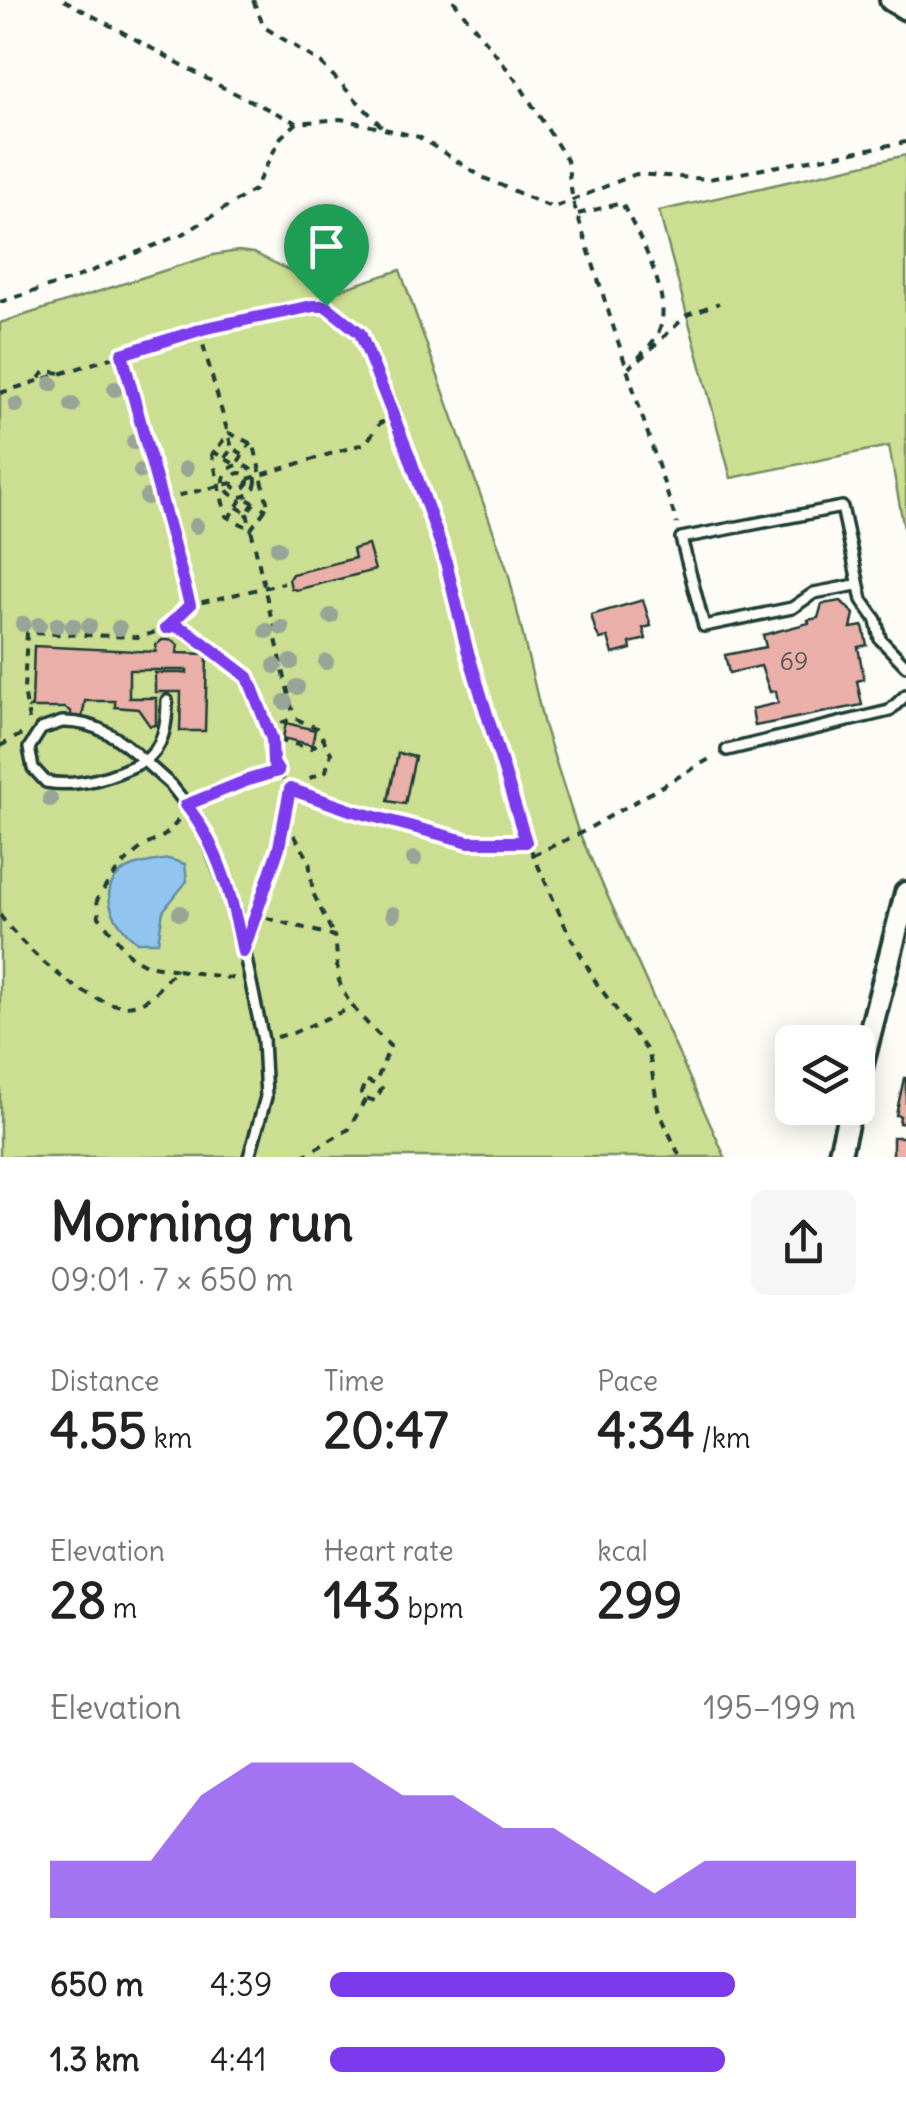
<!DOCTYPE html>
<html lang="en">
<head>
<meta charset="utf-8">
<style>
  :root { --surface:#fff; --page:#f6f6f6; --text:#222; --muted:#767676; --accent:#7c3aed }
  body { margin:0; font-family:Delius,sans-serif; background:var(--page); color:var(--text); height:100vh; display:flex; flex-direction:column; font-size:38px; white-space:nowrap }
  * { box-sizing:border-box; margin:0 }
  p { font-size:32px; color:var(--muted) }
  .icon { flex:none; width:55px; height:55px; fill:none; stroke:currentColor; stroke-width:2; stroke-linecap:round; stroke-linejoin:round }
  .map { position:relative; height:1157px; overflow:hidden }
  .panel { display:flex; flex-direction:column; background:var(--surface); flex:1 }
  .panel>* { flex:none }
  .controls { position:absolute; left:775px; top:1025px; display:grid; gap:20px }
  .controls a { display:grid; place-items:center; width:100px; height:100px; border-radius:15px; background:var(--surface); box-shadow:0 5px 25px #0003; font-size:50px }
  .pin { position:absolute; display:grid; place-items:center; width:85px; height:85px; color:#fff; margin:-102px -42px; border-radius:50% 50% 50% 0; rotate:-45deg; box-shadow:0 0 10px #0007 }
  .pin .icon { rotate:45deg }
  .round { display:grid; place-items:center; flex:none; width:105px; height:105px; border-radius:15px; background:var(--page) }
  .head { display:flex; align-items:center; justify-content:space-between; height:170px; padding:0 50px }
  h1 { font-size:55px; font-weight:700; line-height:75px }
  .figures { display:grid; grid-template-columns:repeat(3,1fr); gap:15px; height:170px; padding:10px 50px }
  .figures div { display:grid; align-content:center }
  .figures b { font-size:50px; font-weight:700 }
  .figures small { font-size:28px; font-weight:400 }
  .figures p { font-size:28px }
  .chart { height:280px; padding:20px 50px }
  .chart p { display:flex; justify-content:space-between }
  .chart svg { width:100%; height:180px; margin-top:10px; fill:var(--accent); opacity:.7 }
  ul { padding:0 50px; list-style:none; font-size:32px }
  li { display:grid; grid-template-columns:160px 120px 1fr; align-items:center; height:75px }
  li i { height:25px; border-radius:12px; background:var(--accent) }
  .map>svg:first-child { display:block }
  .green { fill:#ccde92; stroke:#768e63; stroke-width:2.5 }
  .water { fill:#91c4ee; stroke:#638ea4; stroke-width:2.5 }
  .building { fill:#eaafa9; stroke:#1f3d34; stroke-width:2.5 }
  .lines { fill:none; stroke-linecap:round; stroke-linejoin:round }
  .service-casing { stroke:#1f3d34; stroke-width:16 }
  .tertiary-casing { stroke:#1f3d34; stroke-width:28 }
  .path { stroke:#1f3d34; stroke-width:4; stroke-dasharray:8 8; stroke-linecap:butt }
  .service { stroke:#fdfcf7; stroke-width:9 }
  .tertiary { stroke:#fdfcf7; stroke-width:20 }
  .tree { fill:#96a596 }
  .route-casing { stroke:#fff; stroke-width:20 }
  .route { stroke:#7c3aed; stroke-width:12 }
  .labels { text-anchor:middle; stroke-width:8; stroke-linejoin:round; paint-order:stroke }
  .number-label { font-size:25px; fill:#525a51 }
</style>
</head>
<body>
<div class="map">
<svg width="906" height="1157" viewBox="0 0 906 1157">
  <rect width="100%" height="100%" fill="#fdfcf7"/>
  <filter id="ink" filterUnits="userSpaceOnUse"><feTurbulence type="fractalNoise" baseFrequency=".01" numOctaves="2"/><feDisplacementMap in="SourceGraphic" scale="20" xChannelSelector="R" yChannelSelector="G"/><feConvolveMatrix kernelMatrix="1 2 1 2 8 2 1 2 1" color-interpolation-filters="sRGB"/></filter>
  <g filter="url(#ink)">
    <g class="green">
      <path d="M906,155V540L889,446L731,478L659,211Z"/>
      <path d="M238,251L254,253L333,292L400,270L508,572L544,725L577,828L725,1157H0V323L213,255Z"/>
    </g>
    <path class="water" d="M169,859L185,864L187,881L163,911L158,942H137C113,924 93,887 128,868C141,862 155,861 169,859Z"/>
    <g class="building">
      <path d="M368,545L375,570L296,590L291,588L289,579L292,574L355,558L353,549Z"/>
      <path d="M643,600L651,626L643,628L646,639L630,643L631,649L613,654L608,637L600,639L596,632L591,615Z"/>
      <path d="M841,601L854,614L851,628L863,626L867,645L858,647L864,679L857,681L862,705L755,726L752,709L778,703L776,691L770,692L761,666L729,673L725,655L766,647L763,635L809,623L808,620L818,618L822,604Z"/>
      <path d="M162,640H171L178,645L177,653L207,654L205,731H180L181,692H155V673H187V670H129V698H156V725L150,726L138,709L115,707V701H85L82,718H71V712L65,708H29L32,705L34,646L156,652V645Z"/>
      <path d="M286,723L315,730L312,745L283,738Z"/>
      <path d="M398,753L415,757L405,804L388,801Z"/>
      <path d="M904,1078H906V1124L899,1123L900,1116L896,1115Z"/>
      <rect x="893" y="1137" width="13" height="20"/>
    </g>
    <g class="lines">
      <defs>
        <g id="service">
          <path d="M856,585L814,593L792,608L704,626L681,538L842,507L862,600L876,620L880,639L906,666"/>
          <path d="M167,701C167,723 164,748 144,761L171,785L200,822L236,912L263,1040L266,1097L249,1157"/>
          <path d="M62,722C96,721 120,738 144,761C114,776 81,788 46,782L33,768L29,748L41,729Z"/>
          <path d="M727,750L889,711L906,695"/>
          <path d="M244,949L279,847L290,789"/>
        </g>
        <g id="tertiary">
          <path d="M891,0L906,9"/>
          <path d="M858,1080L906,893"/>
          <path d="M839,1157L851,1108"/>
        </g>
      </defs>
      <use href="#service" class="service-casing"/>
      <use href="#tertiary" class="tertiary-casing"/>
      <g class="path">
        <path d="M64,0L222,87L297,123L341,119L419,137L482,177L553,208L636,174L709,179L906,142"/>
        <path d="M253,0L264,27L320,62L383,128"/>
        <path d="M453,0L519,84L567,160L573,202L677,524"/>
        <path d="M578,214L622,203C637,233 674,296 659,331C654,344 638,357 629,368"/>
        <path d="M0,302L70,280L187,232L254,190L281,137L297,123"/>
        <path d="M199,330L232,448"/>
        <path d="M122,354L190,605L284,583"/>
        <path d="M639,360L687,315L719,303"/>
        <path d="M39,378L46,371L61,373"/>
        <path d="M0,393L199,330L313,306H326L359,333L395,418L445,554L467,649L527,841"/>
        <path d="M212,451L236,465L251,442"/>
        <path d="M225,458L232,448L243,454"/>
        <circle cx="240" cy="481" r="16"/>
        <circle cx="240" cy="481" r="8"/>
        <path d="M248,479L366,443L380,423L395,418"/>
        <path d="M163,499L232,483"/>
        <path d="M237,507L247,513L254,503"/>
        <path d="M247,513L251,529L268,506L254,445L229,433L212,455L226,516L251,529L294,718"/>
        <path d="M228,519L243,497L267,510"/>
        <path d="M169,626L190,605"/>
        <path d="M29,720L24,690L27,633L139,637L176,626L189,631L248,677L272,739L311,748L323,740"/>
        <path d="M0,746L22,734"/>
        <path d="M284,780C272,762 267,746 276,725L294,718L317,728L331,753L326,771L303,781"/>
        <path d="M303,793L353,811L469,841H527L567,930L597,984L649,1053L658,1109L680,1157"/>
        <path d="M202,799L248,780L278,772"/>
        <path d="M178,820C164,842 156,837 140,849C122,863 109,880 97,900L99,917L131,957L146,965L178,970"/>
        <path d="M294,835L309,860L313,893L334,936"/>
        <path d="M533,855L579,834L713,757"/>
        <path d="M0,915C21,946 96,1018 137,1004C157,998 162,979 178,970L236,979"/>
        <path d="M267,918L334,936C338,950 336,961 338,976C342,1002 372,1028 390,1046L375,1085"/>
        <path d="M277,1037L293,1033L355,1006"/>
        <path d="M302,1157L349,1129L366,1098L361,1093L366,1080L382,1088L375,1101L366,1098"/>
      </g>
      <use href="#service" class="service"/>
      <use href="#tertiary" class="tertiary"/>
    </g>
    <g class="tree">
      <circle cx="51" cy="384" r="8"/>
      <circle cx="115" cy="389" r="8"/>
      <circle cx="16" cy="405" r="8"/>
      <circle cx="72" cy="405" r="8"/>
      <circle cx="134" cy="442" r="8"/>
      <circle cx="186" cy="469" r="8"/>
      <circle cx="141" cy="471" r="8"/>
      <circle cx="147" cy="497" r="8"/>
      <circle cx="196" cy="526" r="8"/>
      <circle cx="278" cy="548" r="8"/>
      <circle cx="331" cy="616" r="8"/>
      <circle cx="23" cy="624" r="8"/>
      <circle cx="39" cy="625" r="8"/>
      <circle cx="57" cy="625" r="8"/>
      <circle cx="73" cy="626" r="8"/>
      <circle cx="89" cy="626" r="8"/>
      <circle cx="119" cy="628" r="8"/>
      <circle cx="282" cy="628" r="8"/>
      <circle cx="267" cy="631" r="8"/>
      <circle cx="291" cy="662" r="8"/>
      <circle cx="326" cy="662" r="8"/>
      <circle cx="275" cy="666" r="8"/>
      <circle cx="297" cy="687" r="8"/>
      <circle cx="285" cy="702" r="8"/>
      <circle cx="50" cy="799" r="8"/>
      <circle cx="414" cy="859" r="8"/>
      <circle cx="180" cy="913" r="8"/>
      <circle cx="393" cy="914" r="8"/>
    </g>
  </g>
  <g class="lines" filter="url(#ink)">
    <defs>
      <path id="route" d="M313,306H326L360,333L409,455L444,554L467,649L526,842H469L353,811L290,789L279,847L243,952C233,901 219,846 186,805L248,780L278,771L273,763L272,739L248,677L189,632L176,626L166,628L190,605L122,354L206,328Z"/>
    </defs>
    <use href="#route" class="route-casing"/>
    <use href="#route" class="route"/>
  </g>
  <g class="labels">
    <g class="number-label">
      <text x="794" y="670">69</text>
    </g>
  </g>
</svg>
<div class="controls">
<a><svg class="icon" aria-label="layers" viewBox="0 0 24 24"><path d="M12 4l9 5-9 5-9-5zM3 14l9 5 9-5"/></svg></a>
</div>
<div class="pin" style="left:326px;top:306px;background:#1e9e55"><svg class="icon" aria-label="arrive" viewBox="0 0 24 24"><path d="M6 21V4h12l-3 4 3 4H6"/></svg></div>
</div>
<section class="panel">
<div class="head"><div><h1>Morning run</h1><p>09:01 · 7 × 650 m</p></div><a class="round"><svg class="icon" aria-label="share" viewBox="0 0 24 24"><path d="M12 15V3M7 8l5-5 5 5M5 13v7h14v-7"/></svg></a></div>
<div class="figures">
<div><p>Distance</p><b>4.55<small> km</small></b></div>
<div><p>Time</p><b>20:47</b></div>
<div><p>Pace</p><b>4:34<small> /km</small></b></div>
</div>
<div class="figures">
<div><p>Elevation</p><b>28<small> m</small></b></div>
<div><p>Heart rate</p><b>143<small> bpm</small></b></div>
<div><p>kcal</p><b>299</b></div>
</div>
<div class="chart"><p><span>Elevation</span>195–199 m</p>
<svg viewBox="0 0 160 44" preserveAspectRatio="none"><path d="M0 44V30L10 30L20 30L30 14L40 6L50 6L60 6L70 14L80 14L90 22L100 22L110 30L120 38L130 30L140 30L150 30L160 30V44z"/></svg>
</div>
<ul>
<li><b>650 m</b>4:39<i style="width:77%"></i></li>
<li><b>1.3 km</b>4:41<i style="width:75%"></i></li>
</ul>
</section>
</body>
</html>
